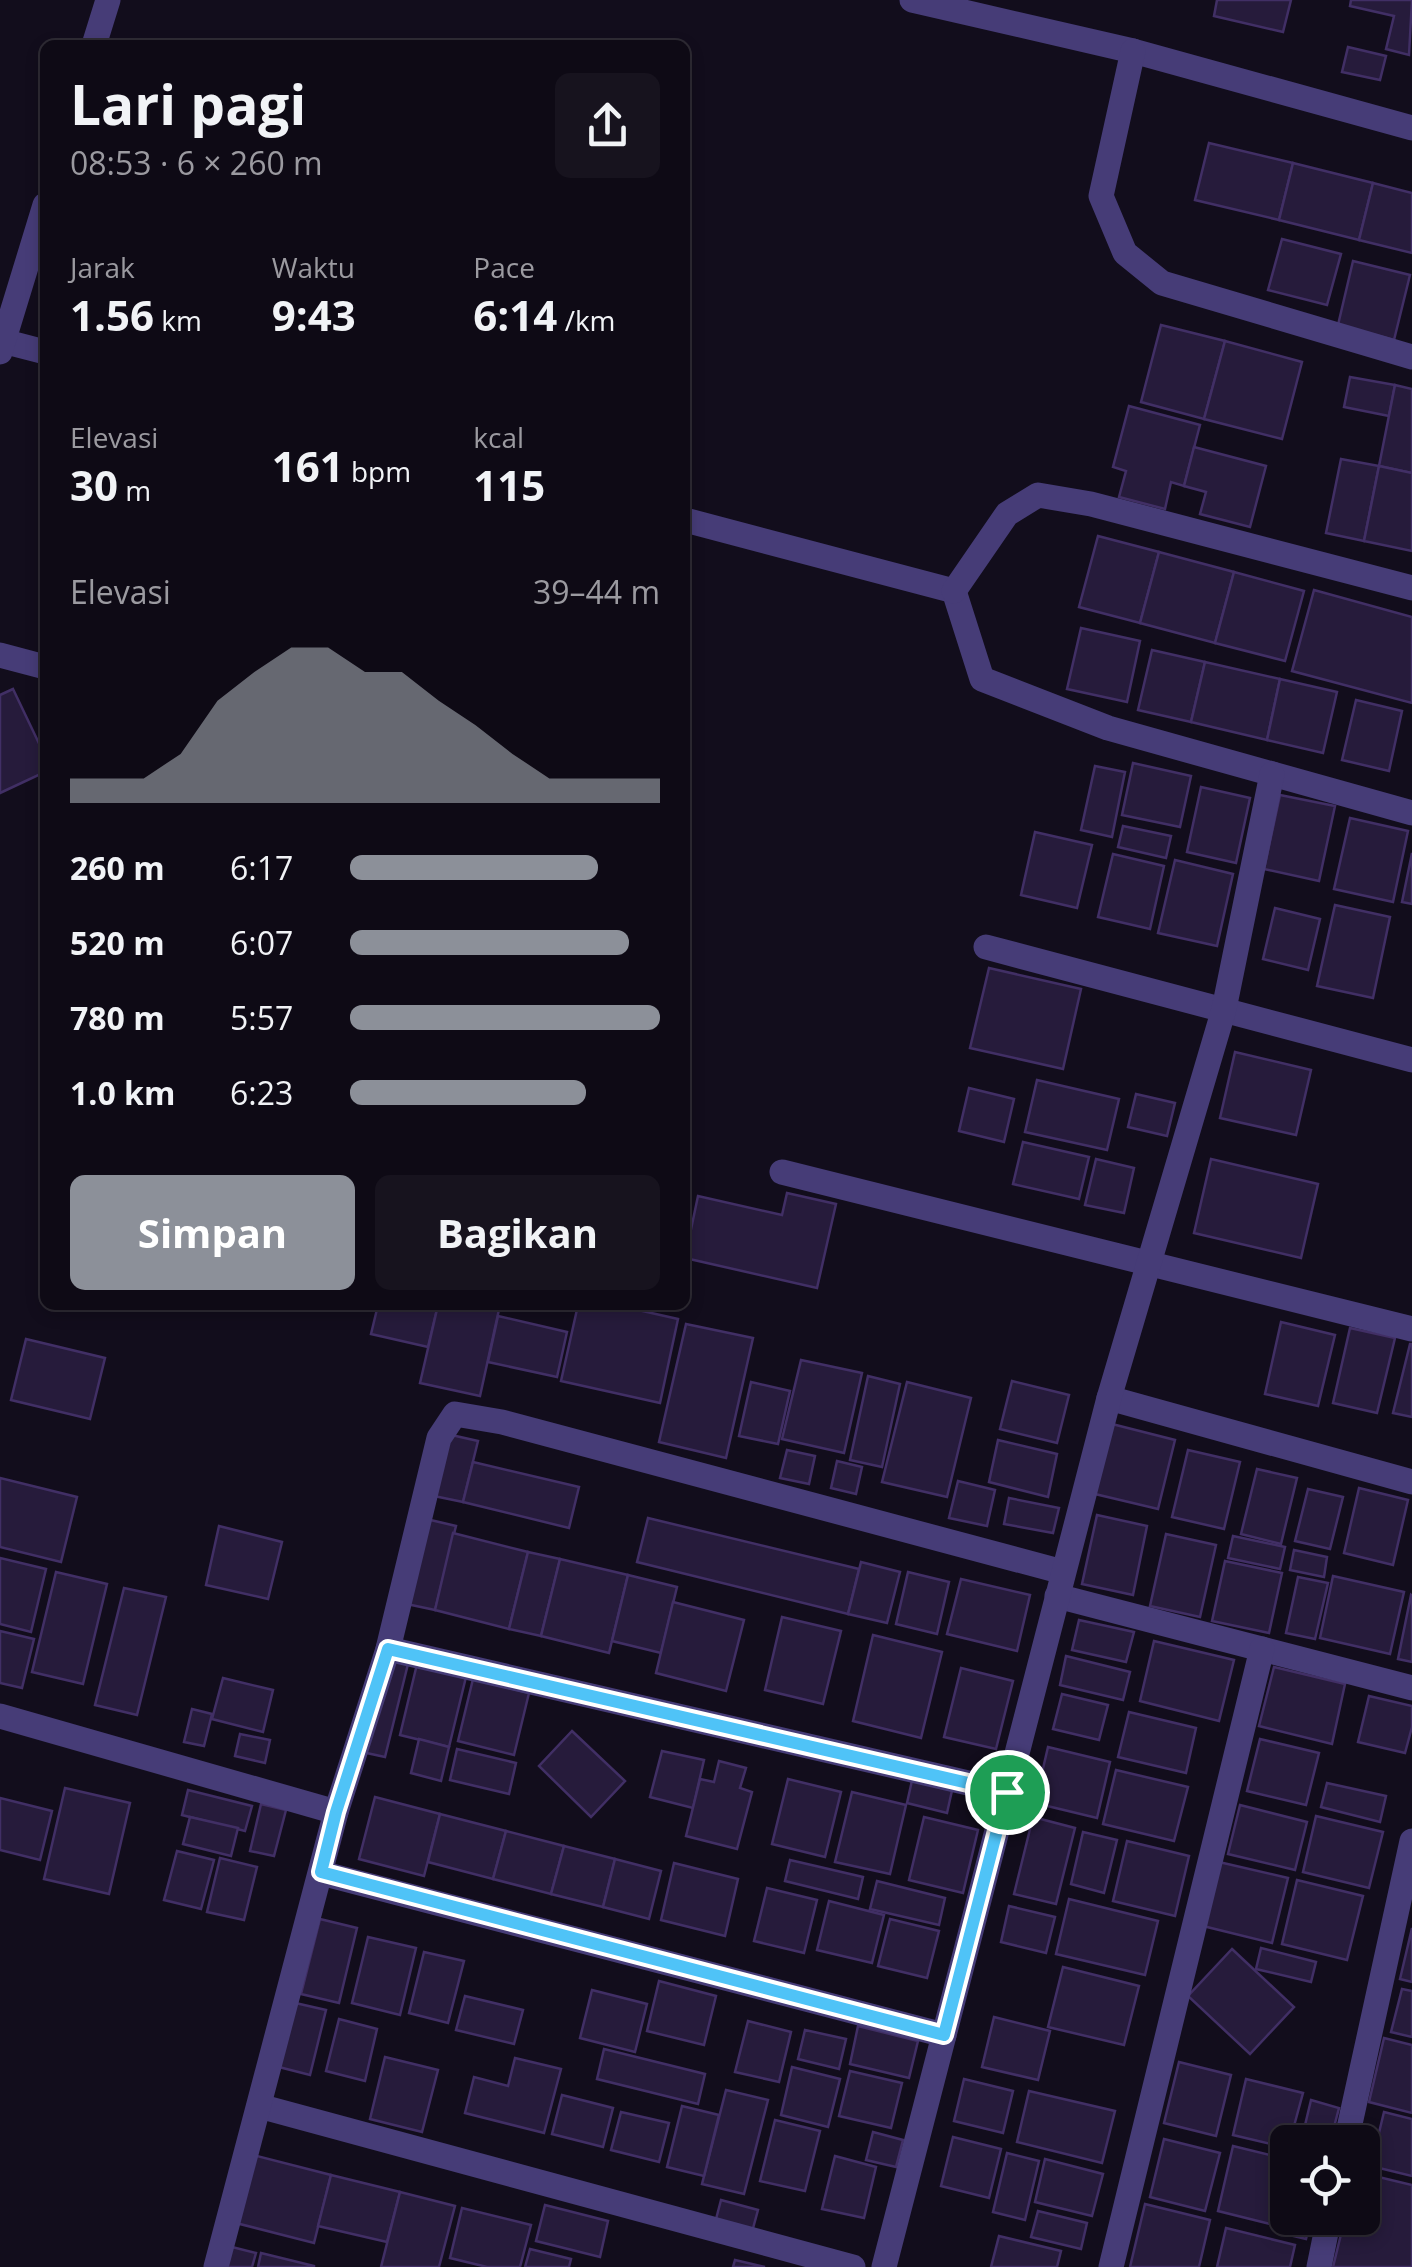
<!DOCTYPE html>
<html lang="id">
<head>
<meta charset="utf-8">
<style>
  :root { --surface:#0e0a15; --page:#17131e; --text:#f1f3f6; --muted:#9b9aa0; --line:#2e2b34; --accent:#8c9099 }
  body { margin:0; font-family:"Open Sans",sans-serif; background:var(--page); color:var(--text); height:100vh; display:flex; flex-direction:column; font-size:38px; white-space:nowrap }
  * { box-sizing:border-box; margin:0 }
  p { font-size:32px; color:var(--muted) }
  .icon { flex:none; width:55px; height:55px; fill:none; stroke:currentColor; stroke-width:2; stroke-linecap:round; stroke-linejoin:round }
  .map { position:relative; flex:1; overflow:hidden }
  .panel { position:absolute; left:40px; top:40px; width:650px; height:1270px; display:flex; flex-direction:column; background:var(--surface); border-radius:15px; box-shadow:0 5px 15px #0003,0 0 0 2px var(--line) }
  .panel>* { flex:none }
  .tools { position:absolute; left:1270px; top:2125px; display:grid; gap:20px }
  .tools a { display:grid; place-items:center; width:110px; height:110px; border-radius:15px; background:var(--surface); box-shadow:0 5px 15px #0003,0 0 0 2px var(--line); font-size:50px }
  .pin { position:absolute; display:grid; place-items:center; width:85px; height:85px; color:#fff; margin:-42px; border:5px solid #fff; border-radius:50%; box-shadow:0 2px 10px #0007 }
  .round { display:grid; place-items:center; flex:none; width:105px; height:105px; border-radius:15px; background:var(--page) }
  .summary { display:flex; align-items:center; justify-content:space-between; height:170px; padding:0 30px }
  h1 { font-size:55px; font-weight:700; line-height:75px }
  .figures { display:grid; grid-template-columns:repeat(3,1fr); gap:15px; height:170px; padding:10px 30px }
  .figures div { display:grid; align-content:center }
  .figures b { font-size:42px; font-weight:700 }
  .figures small { font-size:28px; font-weight:400 }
  .figures p { font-size:28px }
  .chart { height:280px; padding:20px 30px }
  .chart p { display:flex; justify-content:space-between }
  .chart svg { width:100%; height:180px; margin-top:10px; fill:var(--accent); opacity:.7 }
  .button { display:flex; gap:20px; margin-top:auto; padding:20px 30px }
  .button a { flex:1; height:115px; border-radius:15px; background:var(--accent); color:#fff; font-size:40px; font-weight:700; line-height:115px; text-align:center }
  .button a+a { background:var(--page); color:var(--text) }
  ul { padding:0 30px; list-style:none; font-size:32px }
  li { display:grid; grid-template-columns:160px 120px 1fr; align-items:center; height:75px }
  li i { height:25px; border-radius:12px; background:var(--accent) }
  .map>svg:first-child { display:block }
  .building { fill:#261b3b; stroke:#412f65; stroke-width:2.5 }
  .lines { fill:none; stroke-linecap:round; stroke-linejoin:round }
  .minor { stroke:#463c77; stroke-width:25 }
  .route-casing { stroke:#fff; stroke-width:20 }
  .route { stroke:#4fc3f7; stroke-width:12 }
</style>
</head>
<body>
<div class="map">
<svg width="1412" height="2267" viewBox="0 0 1412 2267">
  <rect width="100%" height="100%" fill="#120d1c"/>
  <g class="building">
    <path d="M1217,0H1291L1283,32L1214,16Z"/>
    <path d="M1351,0H1412L1409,55L1386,49L1394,16L1350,6Z"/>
    <path d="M1348,47L1386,56L1380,80L1342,72Z"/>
    <path d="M1209,143L1293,163L1279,220L1195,200Z"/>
    <path d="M1293,163L1373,183L1359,240L1279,220Z"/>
    <path d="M1373,183L1412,193V253L1359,240Z"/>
    <path d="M1282,239L1341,254L1327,305L1268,290Z"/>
    <path d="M1353,261L1410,275L1394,340L1338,325Z"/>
    <path d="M1161,325L1225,341L1204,419L1141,402Z"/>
    <path d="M1225,341L1302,362L1282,439L1204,419Z"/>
    <path d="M1350,377L1395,385L1389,416L1344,407Z"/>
    <path d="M1395,385L1412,389V473L1379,466Z"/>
    <path d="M1129,406L1200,425L1184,486L1171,482L1165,509L1119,497L1126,471L1113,467Z"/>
    <path d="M1194,447L1266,466L1250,527L1200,514L1206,492L1184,486Z"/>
    <path d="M1341,459L1379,466L1364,541L1326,533Z"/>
    <path d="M1379,466L1412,473V551L1364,541Z"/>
    <path d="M1098,536L1159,552L1140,623L1079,607Z"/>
    <path d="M1159,552L1234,572L1215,643L1140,623Z"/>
    <path d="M1234,572L1304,591L1285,661L1215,643Z"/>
    <path d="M1314,590L1412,617V703L1292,671Z"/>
    <path d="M1081,628L1140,641L1127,702L1067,689Z"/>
    <path d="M1152,650L1205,662L1191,722L1138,710Z"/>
    <path d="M1205,662L1280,679L1267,740L1191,722Z"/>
    <path d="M1280,679L1337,692L1323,753L1267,740Z"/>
    <path d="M13,689L45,756V772L0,793V695Z"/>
    <path d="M1356,700L1402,711L1389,771L1342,760Z"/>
    <path d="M1133,763L1191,776L1180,827L1122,815Z"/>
    <path d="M1095,766L1125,772L1112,837L1081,830Z"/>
    <path d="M1201,787L1250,798L1236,863L1187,852Z"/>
    <path d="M1280,795L1335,806L1319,881L1264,869Z"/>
    <path d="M1350,818L1408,831L1393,902L1334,889Z"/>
    <path d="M1123,826L1171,836L1166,858L1118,847Z"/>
    <path d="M1035,832L1092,845L1077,908L1021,895Z"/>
    <path d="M1412,853V904L1402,902Z"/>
    <path d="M1113,854L1164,866L1150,929L1098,917Z"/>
    <path d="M1175,860L1233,874L1217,946L1158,933Z"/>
    <path d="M1335,905L1390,917L1373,998L1317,986Z"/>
    <path d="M1275,908L1320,919L1308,970L1263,959Z"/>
    <path d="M989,968L1081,989L1063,1069L970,1048Z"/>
    <path d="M1235,1052L1311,1070L1296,1135L1220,1118Z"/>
    <path d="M1037,1080L1119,1099L1107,1150L1025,1132Z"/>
    <path d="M969,1088L1014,1099L1004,1142L959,1131Z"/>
    <path d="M1136,1094L1175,1103L1167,1136L1128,1127Z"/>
    <path d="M1023,1142L1089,1157L1079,1199L1013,1184Z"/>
    <path d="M1096,1159L1134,1168L1124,1213L1085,1205Z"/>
    <path d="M1211,1159L1318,1184L1301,1258L1194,1233Z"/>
    <path d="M787,1193L836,1204L817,1288L685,1258L698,1196L782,1215Z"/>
    <path d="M378,1305H438L428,1347L371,1334Z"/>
    <path d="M438,1305H500L480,1396L420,1383Z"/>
    <path d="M578,1305H616L678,1319L660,1403L561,1381Z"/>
    <path d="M498,1316L567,1332L557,1377L488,1362Z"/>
    <path d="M1281,1322L1335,1335L1318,1406L1265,1394Z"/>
    <path d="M686,1324L753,1338L726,1458L659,1442Z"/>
    <path d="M1350,1328L1395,1338L1377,1413L1333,1403Z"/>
    <path d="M26,1339L105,1358L90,1419L11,1400Z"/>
    <path d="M1410,1344H1412V1417L1393,1413Z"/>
    <path d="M801,1360L862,1373L844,1453L782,1439Z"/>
    <path d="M868,1376L900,1384L882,1467L850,1460Z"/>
    <path d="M1012,1381L1069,1395L1057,1443L1000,1429Z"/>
    <path d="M751,1382L790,1391L778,1444L739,1436Z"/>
    <path d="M907,1382L971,1398L947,1497L882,1482Z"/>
    <path d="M1112,1424L1175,1440L1158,1509L1095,1494Z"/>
    <path d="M447,1434L478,1441L463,1502L434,1496Z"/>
    <path d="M998,1440L1057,1454L1048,1497L989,1482Z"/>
    <path d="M787,1450L815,1456L809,1484L780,1478Z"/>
    <path d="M1188,1450L1240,1462L1224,1529L1172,1517Z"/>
    <path d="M837,1461L862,1467L856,1494L831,1488Z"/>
    <path d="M473,1462L579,1487L569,1528L463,1502Z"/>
    <path d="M1257,1469L1297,1478L1281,1544L1241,1534Z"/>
    <path d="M0,1478L77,1497L61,1562L0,1547Z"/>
    <path d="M958,1481L995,1490L987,1526L949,1518Z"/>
    <path d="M1359,1488L1408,1500L1393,1565L1344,1553Z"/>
    <path d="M1308,1489L1343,1497L1330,1549L1295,1541Z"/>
    <path d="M1009,1498L1059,1508L1053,1533L1004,1524Z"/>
    <path d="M1097,1515L1147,1526L1133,1595L1082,1584Z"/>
    <path d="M422,1518L456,1526L435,1610L402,1603Z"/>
    <path d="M648,1518L859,1569L848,1614L637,1562Z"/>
    <path d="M219,1526L282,1542L268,1599L206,1585Z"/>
    <path d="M453,1533L528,1552L509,1629L435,1610Z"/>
    <path d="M1166,1534L1216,1545L1200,1617L1150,1606Z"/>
    <path d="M1233,1536L1285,1547L1280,1569L1228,1558Z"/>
    <path d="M1294,1550L1327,1557L1324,1577L1290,1570Z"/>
    <path d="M528,1552L560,1559L541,1636L509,1629Z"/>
    <path d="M0,1558L46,1569L31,1632L0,1624Z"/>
    <path d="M560,1559L628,1575L609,1653L541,1636Z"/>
    <path d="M1225,1561L1282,1573L1269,1633L1212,1621Z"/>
    <path d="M861,1562L900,1572L887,1623L848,1614Z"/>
    <path d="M56,1572L107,1584L83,1684L32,1672Z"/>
    <path d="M908,1572L949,1582L937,1634L896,1624Z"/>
    <path d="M628,1575L677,1587L661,1653L612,1641Z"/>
    <path d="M1333,1576L1404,1592L1390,1654L1320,1638Z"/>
    <path d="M1298,1577L1328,1583L1315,1639L1286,1633Z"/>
    <path d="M961,1579L1030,1595L1017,1651L947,1634Z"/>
    <path d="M124,1588L166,1597L137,1715L95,1705Z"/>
    <path d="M1411,1595L1412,1596V1662L1398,1659Z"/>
    <path d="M673,1602L744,1620L726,1691L656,1673Z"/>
    <path d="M782,1617L841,1631L823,1704L765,1690Z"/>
    <path d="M1079,1620L1134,1632L1126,1662L1072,1650Z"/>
    <path d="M0,1631L34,1639L22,1688L0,1683Z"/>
    <path d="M873,1635L942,1652L921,1738L853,1721Z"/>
    <path d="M1154,1641L1234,1660L1219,1721L1140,1701Z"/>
    <path d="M1066,1656L1130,1672L1123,1700L1060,1685Z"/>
    <path d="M385,1659L408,1664L385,1757L362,1752Z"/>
    <path d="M417,1664L466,1677L449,1747L400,1735Z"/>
    <path d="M1274,1667L1345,1684L1332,1744L1259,1726Z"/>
    <path d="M961,1668L1013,1681L996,1749L944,1737Z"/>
    <path d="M223,1678L273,1690L263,1732L212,1719Z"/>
    <path d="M473,1679L529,1693L514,1755L458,1741Z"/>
    <path d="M1062,1694L1108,1705L1099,1740L1053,1729Z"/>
    <path d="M1369,1696L1412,1706V1727L1405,1753L1358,1742Z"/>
    <path d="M192,1709L212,1714L204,1746L184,1742Z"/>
    <path d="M1129,1712L1196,1728L1186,1773L1118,1757Z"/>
    <path d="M572,1731L625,1781L591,1817L539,1766Z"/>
    <path d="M240,1734L270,1740L265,1763L235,1756Z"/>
    <path d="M419,1739L449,1747L441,1781L411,1773Z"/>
    <path d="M1260,1739L1319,1753L1306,1805L1247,1791Z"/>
    <path d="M1048,1747L1110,1762L1097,1818L1035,1803Z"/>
    <path d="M457,1749L516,1763L509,1794L450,1780Z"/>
    <path d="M662,1751L704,1760L693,1808L650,1797Z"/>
    <path d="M719,1761L746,1768L740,1788L752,1792L737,1849L686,1836L700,1779L714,1782Z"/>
    <path d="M1116,1770L1188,1787L1174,1841L1103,1824Z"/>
    <path d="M913,1776L953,1786L947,1813L907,1803Z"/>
    <path d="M788,1779L841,1792L825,1857L772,1844Z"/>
    <path d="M1327,1783L1386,1796L1380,1822L1321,1807Z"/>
    <path d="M65,1788L130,1803L109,1894L44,1879Z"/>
    <path d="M188,1790L252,1806L245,1831L182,1815Z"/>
    <path d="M852,1792L906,1805L890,1874L835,1862Z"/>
    <path d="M375,1797L440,1814L424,1876L359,1859Z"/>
    <path d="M0,1798L52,1811L40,1860L0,1850Z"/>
    <path d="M261,1804L286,1810L274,1856L250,1851Z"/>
    <path d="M1240,1805L1307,1822L1295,1870L1228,1854Z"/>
    <path d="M440,1814L506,1831L493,1879L428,1862Z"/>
    <path d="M1316,1816L1383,1832L1369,1888L1303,1872Z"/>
    <path d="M190,1817L238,1828L231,1856L183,1844Z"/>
    <path d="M924,1817L978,1830L963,1893L909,1880Z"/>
    <path d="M1033,1817L1075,1828L1056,1904L1014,1894Z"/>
    <path d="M506,1831L564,1846L551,1894L493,1879Z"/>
    <path d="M1083,1832L1117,1840L1104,1893L1071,1884Z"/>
    <path d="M1127,1841L1189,1856L1175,1916L1113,1901Z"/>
    <path d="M564,1846L615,1859L603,1907L551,1894Z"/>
    <path d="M177,1851L214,1860L201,1909L164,1900Z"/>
    <path d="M220,1858L257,1867L244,1920L207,1912Z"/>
    <path d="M615,1859L661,1871L649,1919L603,1907Z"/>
    <path d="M790,1860L863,1877L858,1899L785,1881Z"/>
    <path d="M1219,1862L1288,1878L1272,1943L1203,1926Z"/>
    <path d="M674,1863L738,1879L725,1936L661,1920Z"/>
    <path d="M1297,1880L1363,1896L1347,1960L1282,1944Z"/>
    <path d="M877,1881L945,1898L939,1925L870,1909Z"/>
    <path d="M767,1888L817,1900L804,1953L754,1941Z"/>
    <path d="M1069,1899L1158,1921L1145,1975L1056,1954Z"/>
    <path d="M829,1901L884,1915L872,1963L817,1950Z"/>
    <path d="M1009,1906L1055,1917L1046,1953L1001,1942Z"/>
    <path d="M320,1919L357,1928L339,2003L301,1994Z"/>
    <path d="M890,1919L939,1931L927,1978L878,1966Z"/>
    <path d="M1412,1928V1982L1400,1979Z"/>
    <path d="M368,1937L416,1948L400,2015L352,2003Z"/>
    <path d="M1261,1948L1316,1962L1311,1982L1256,1969Z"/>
    <path d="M1232,1949L1294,2007L1250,2054L1188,1996Z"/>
    <path d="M424,1952L464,1961L448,2023L409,2013Z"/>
    <path d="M1063,1967L1139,1986L1124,2045L1048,2027Z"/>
    <path d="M659,1981L716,1996L704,2045L647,2031Z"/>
    <path d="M1402,1989L1412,1991V2037L1391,2032Z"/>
    <path d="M592,1990L647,2004L635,2052L580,2038Z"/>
    <path d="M465,1996L523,2010L514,2044L456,2030Z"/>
    <path d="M291,2002L326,2010L310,2075L275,2066Z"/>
    <path d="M994,2017L1050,2031L1038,2080L982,2067Z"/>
    <path d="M339,2019L377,2029L365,2081L326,2071Z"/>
    <path d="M748,2021L791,2032L779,2082L735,2072Z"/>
    <path d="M858,2026L918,2041L909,2078L850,2064Z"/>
    <path d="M805,2030L846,2039L839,2069L798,2059Z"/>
    <path d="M1384,2038L1412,2045V2113L1369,2102Z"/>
    <path d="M604,2049L705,2074L698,2104L597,2079Z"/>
    <path d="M385,2057L438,2070L422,2132L370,2119Z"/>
    <path d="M515,2058L561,2069L544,2133L465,2113L474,2077L508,2086Z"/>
    <path d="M1179,2062L1231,2075L1216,2136L1164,2123Z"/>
    <path d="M792,2067L840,2079L828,2127L781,2115Z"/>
    <path d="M850,2071L902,2083L891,2128L839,2116Z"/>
    <path d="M964,2079L1013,2091L1003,2133L954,2121Z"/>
    <path d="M1246,2079L1303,2093L1288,2148L1233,2135Z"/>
    <path d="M726,2090L768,2100L744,2194L702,2184Z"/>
    <path d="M1029,2091L1115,2111L1102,2163L1017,2142Z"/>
    <path d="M562,2095L613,2108L603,2147L552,2134Z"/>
    <path d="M1311,2100L1339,2108L1330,2142H1301Z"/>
    <path d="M682,2106L719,2115L704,2176L667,2167Z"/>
    <path d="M621,2112L669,2123L659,2162L611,2150Z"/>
    <path d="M1384,2112L1412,2119V2176L1371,2166Z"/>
    <path d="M775,2120L820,2131L805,2191L760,2181Z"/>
    <path d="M873,2132L903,2140L896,2167L866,2160Z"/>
    <path d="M953,2137L1001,2149L989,2198L941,2186Z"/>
    <path d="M1164,2139L1220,2153L1205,2211L1150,2197Z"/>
    <path d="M1233,2146L1286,2159L1270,2224L1218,2211Z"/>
    <path d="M1007,2153L1039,2161L1025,2220L993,2212Z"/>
    <path d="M253,2155L331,2175L314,2243L236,2223Z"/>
    <path d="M835,2156L876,2167L864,2218L822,2209Z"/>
    <path d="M1045,2159L1103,2174L1092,2216L1035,2202Z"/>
    <path d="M1362,2173L1412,2185V2267H1333L1345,2218H1362Z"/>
    <path d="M331,2175L400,2192L387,2242L318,2226Z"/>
    <path d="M1288,2191V2218H1311L1306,2239L1277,2232Z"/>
    <path d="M400,2192L455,2206L439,2267H381Z"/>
    <path d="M721,2200L758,2210L752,2232L715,2223Z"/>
    <path d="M1145,2204L1210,2220L1199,2267H1130Z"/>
    <path d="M545,2205L608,2221L600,2257L536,2241Z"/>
    <path d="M462,2208L531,2225L520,2267H487L450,2258Z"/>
    <path d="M1038,2211L1087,2223L1081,2249L1031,2237Z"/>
    <path d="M1226,2228L1295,2245L1290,2267H1217Z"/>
    <path d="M999,2236L1061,2251L1057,2267H991Z"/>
    <path d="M224,2245L256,2253L252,2267H219Z"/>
    <path d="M530,2249L571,2259L569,2267H525Z"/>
    <path d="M261,2253L314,2266V2267H258Z"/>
    <path d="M735,2260L765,2267H733Z"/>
  </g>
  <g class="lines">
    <g class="minor">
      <path d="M912,0L1133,51L1412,128"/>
      <path d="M94,45L108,0"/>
      <path d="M1133,51L1101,196L1125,253L1162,283L1412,357"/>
      <path d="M3,341L45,352"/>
      <path d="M0,352L45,205"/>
      <path d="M685,520L954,591L982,679L1108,728L1412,813"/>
      <path d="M954,591L1007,514L1038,495L1091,504L1412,588"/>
      <path d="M0,655L45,667"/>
      <path d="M986,947L1412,1060"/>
      <path d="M782,1172L1412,1329"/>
      <path d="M1109,1398L1412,1482"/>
      <path d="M1057,1596L1412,1688"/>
      <path d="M388,1649L1007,1792"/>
      <path d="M0,1716L336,1812"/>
      <path d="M321,1873L944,2035"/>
      <path d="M259,2106L853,2267"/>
      <path d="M1346,2142L1412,1841"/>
      <path d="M216,2267L336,1812L388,1649L439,1438L455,1414L502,1422L1063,1572"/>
      <path d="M884,2267L1109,1398L1224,1009L1272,774"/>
      <path d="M1111,2267L1262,1649"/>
      <path d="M1319,2267L1329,2218"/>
    </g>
  </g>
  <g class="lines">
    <defs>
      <path id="route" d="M388,1649L1007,1792L944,2035L321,1872L336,1812Z"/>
    </defs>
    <use href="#route" class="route-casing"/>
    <use href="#route" class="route"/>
  </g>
</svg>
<div class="tools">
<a><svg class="icon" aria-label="locate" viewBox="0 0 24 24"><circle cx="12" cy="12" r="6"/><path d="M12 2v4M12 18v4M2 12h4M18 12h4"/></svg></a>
</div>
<div class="pin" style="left:1007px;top:1792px;background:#1e9e55"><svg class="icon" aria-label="arrive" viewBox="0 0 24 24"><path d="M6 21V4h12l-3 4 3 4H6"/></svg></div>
<section class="panel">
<div class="summary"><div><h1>Lari pagi</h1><p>08:53 · 6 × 260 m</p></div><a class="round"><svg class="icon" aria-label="share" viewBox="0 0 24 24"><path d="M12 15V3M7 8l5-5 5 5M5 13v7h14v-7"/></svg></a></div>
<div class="figures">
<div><p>Jarak</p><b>1.56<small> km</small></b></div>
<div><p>Waktu</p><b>9:43</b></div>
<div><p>Pace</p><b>6:14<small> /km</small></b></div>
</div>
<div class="figures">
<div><p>Elevasi</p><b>30<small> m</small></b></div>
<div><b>161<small> bpm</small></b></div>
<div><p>kcal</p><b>115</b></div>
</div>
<div class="chart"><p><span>Elevasi</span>39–44 m</p>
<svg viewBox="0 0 160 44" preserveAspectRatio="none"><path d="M0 44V38L10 38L20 38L30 32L40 19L50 12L60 6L70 6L80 12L90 12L100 19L110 25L120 32L130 38L140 38L150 38L160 38V44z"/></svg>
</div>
<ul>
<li><b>260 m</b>6:17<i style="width:80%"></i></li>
<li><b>520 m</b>6:07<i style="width:90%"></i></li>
<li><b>780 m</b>5:57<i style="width:100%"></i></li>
<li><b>1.0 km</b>6:23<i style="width:76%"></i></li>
</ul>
<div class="button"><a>Simpan</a><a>Bagikan</a></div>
</section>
</div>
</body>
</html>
